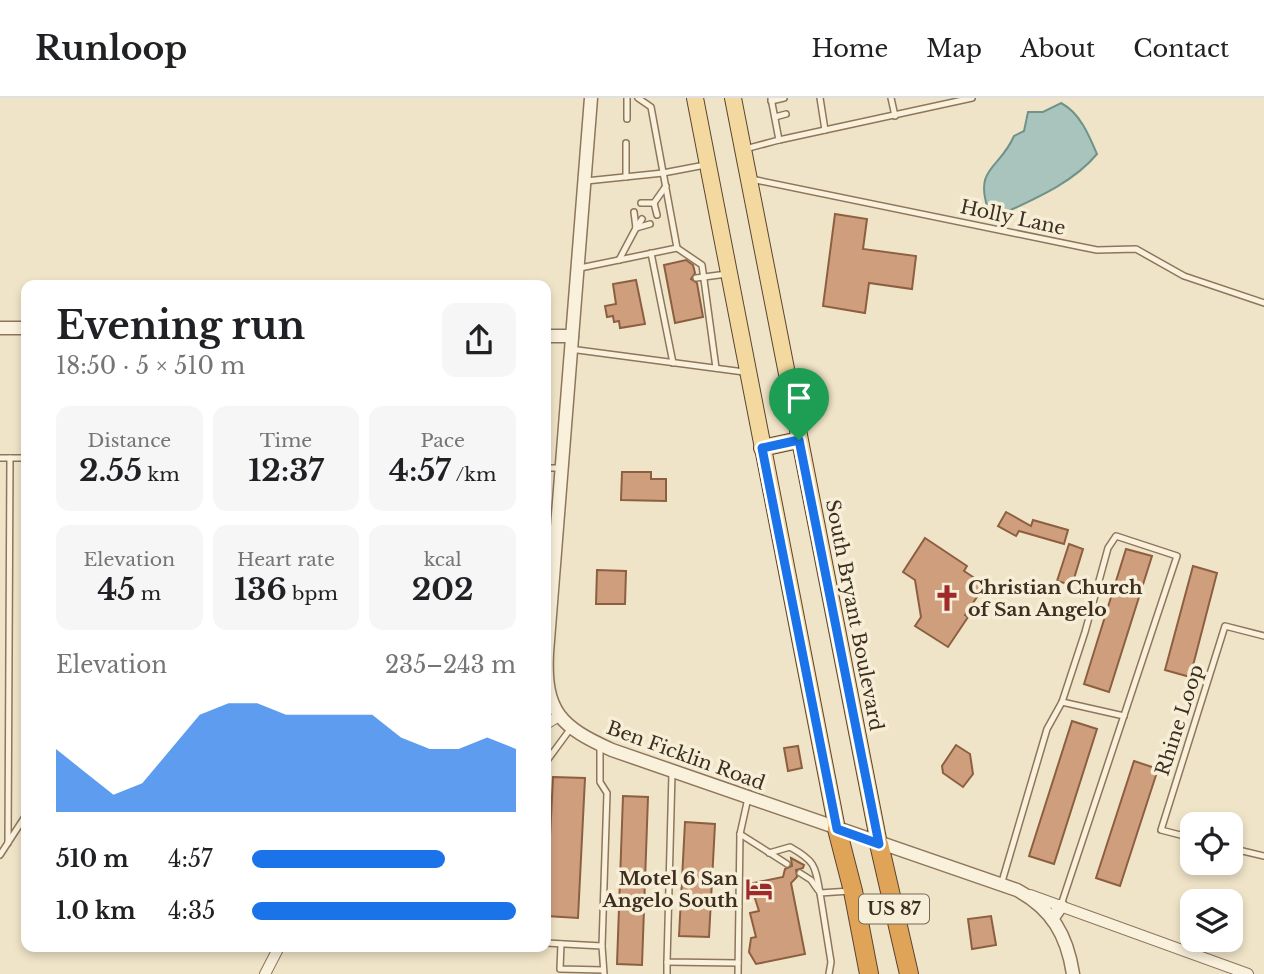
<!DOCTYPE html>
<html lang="en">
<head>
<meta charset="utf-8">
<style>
  :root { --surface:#fff; --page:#f6f6f6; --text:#202124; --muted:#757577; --line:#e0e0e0; --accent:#1a73e8 }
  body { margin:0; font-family:"Libre Baskerville",serif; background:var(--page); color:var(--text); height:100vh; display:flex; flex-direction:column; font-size:26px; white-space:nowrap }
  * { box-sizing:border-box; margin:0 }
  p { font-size:23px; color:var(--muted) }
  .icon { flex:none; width:38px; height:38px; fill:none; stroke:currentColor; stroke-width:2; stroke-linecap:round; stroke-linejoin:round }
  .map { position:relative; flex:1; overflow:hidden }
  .panel { position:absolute; left:21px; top:182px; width:530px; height:672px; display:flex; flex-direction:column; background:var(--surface); border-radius:14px; box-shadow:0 4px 10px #0003 }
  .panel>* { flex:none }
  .fabs { position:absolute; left:1180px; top:714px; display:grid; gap:14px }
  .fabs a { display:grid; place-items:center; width:63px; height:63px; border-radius:14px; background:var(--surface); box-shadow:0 4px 10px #0003; font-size:35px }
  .pin { position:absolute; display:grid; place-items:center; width:60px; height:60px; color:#fff; margin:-72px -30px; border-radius:50% 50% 50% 0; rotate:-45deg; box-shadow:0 0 7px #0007 }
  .pin .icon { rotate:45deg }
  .round { display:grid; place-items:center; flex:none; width:74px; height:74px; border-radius:14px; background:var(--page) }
  .head { display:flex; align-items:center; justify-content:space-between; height:119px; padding:0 35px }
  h1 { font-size:38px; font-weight:700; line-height:52px }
  .metrics { display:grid; grid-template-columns:repeat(3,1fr); gap:10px; height:119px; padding:7px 35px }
  .metrics div { display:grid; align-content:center; border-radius:14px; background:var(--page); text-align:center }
  .metrics b { font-size:30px; font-weight:700 }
  .metrics small { font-size:19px; font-weight:400 }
  .metrics p { font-size:19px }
  .chart { height:196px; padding:14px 35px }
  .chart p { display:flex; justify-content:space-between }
  .chart svg { width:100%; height:126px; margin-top:7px; fill:var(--accent); opacity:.7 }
  ul { padding:0 35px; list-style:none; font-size:23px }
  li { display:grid; grid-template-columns:112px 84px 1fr; align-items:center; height:52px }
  li i { height:18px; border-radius:9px; background:var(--accent) }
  header { display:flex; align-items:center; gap:42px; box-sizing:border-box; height:98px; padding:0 35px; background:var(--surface); border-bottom:2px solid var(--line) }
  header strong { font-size:33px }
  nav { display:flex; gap:38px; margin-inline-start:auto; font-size:24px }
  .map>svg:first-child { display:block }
  .water { fill:#a9c4bc; stroke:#6f938a; stroke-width:2 }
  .building { fill:#cf9f7d; stroke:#8d5f41; stroke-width:2 }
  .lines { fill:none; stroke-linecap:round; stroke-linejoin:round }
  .service-casing { stroke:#8d765c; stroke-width:8 }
  .minor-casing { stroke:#8d765c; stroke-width:12 }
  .tertiary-casing { stroke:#8d765c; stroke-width:15 }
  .primary-casing { stroke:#5b4430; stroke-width:18 }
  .motorway-casing { stroke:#5b4430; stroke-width:20 }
  .service { stroke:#faf1dc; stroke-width:5 }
  .minor { stroke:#faf1dc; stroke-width:10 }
  .tertiary { stroke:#faf1dc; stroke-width:12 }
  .primary { stroke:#f3d9a0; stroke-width:16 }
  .motorway { stroke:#e0a458; stroke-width:18 }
  .route-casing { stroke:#fff; stroke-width:14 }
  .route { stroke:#1a73e8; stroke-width:9 }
  .labels { text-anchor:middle; stroke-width:7; stroke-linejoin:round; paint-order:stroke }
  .shield { fill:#f7eed8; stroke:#756857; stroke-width:2 }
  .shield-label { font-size:18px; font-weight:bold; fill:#3d2e20 }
  .street-label { font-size:19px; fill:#3d2e20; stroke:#f7eed8 }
  .poi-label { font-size:19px; font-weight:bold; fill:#3d2e20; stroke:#f7eed8; text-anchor:start }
</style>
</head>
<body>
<header>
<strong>Runloop</strong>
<nav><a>Home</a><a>Map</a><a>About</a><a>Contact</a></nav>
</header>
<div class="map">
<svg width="1264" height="876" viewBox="0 0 1264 876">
  <rect width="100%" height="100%" fill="#f0e4c8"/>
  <path class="water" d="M1061,5C1080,15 1089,37 1097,56C1073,85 1034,101 1000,117L988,111C974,69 1000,71 1014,38L1024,33L1028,14H1043Z"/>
  <g class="building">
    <path d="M835,116L867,121L863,151L916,158L912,191L869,185L865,215L823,208Z"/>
    <path d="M686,162L693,167L695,175L691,181L697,185L703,219L675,225L664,167Z"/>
    <path d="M636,182L645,226L620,230L619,223L614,224L613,218L607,219L605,208L616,206L613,186Z"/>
    <path d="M622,374H651V381H666V403L621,402Z"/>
    <path d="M1006,414L1031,428L1033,422L1068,432L1064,446L1019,433L1016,438L998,428Z"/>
    <path d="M925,440L967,468L964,473L985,487L965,517L968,519L948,549L915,528L921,519L915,482L903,474Z"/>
    <path d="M1069,446L1083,451L1072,487L1057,483Z"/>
    <path d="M1126,451L1152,458L1109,594L1084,586Z"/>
    <path d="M1193,468L1217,475L1190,579L1165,572Z"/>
    <path d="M597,472L626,473L625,506H596Z"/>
    <path d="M1072,623L1097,631L1054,766L1029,758Z"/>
    <path d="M956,647L970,656L973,676L963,689L943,675L942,668Z"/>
    <path d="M798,648L802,670L788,673L784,650Z"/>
    <path d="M1134,663L1158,671L1120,788L1096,780Z"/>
    <path d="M553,679L585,680L578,820L546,818Z"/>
    <path d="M623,698L648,699L642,867L617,866Z"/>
    <path d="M685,724L715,726L709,839L679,838Z"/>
    <path d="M791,760L804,767L803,770L796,772L797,779L791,785L805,856L756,866L749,854L751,840L756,839L750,815L759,813L752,791L753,785L783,779L785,771L792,768Z"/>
    <path d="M991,818L996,847L972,851L968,821Z"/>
  </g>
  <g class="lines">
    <defs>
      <g id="service">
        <path d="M820,0L825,32"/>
        <path d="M891,0L895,18"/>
        <path d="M771,3L784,0"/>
        <path d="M775,19L786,16"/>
        <path d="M627,21V0"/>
        <path d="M779,42L972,0"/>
        <path d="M745,51L779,42L771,0"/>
        <path d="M626,79V45"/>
        <path d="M751,81L1082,149L1097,152L1136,151L1184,178L1264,205"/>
        <path d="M586,83L663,75L705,67"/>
        <path d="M641,105H654L666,88"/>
        <path d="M654,105L657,117"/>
        <path d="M636,130L650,126"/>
        <path d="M636,130L642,121"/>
        <path d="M677,150L702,167L716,270"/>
        <path d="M651,155L673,265"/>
        <path d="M619,162L636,130L634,114"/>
        <path d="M580,170L677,150L651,9L638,0"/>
        <path d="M696,180L727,176"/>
        <path d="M570,251L744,274"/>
        <path d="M0,360H26"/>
        <path d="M546,370H560"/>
        <path d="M1062,604L1124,618"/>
        <path d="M600,647V684L607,695L602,848"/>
        <path d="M546,664L571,630"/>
        <path d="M672,675L667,864L738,865"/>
        <path d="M740,736L787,766"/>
        <path d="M1192,740L1161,732L1225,528L1264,538"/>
        <path d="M8,745L10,360"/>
        <path d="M1230,750L1264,758"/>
        <path d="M769,755L790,749C815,763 815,767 820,795"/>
        <path d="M0,757L26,717"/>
        <path d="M800,775L811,782L818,792"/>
        <path d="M1001,787L1047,631L1062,604L1085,534L1108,450L1116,438L1177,458L1061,807"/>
        <path d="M546,845L602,848L604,876"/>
        <path d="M561,846L560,871L603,872"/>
        <path d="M667,876V864"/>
        <path d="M738,876L740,736L748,700"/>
        <path d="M829,876L831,864L820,795L850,793"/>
      </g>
      <g id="minor">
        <path d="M546,626L559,618"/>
        <path d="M1030,797L1248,876"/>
        <path d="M265,876L279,849"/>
      </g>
      <g id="tertiary">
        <path d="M591,0L547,555C544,614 561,629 612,652L1017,792C1052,811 1067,837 1073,876"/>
        <path d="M0,230H26"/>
        <path d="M546,238H572"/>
        <path d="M1052,821L1061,808"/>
      </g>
      <g id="primary">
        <path d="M695,0L837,731"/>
        <path d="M733,0L879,746"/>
        <path d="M762,350L799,342"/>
      </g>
      <g id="motorway">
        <path d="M837,731L853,793L869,876"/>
        <path d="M879,746L909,876"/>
      </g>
    </defs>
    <use href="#service" class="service-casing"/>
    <use href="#minor" class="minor-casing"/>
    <use href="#tertiary" class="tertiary-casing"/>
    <use href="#primary" class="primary-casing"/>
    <use href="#motorway" class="motorway-casing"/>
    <use href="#service" class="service"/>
    <use href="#minor" class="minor"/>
    <use href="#tertiary" class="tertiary"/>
    <use href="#primary" class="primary"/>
    <use href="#motorway" class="motorway"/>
  </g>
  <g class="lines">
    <defs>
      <path id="route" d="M799,342L879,746L837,731L762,350Z"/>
    </defs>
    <use href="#route" class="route-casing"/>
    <use href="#route" class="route"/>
  </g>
  <defs>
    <symbol id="church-bare" viewBox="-9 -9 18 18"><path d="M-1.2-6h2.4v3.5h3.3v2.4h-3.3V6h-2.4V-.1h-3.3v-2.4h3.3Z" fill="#9e2a2b" stroke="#f7eed8" stroke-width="2.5" paint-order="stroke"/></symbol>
    <symbol id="hotel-bare" viewBox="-9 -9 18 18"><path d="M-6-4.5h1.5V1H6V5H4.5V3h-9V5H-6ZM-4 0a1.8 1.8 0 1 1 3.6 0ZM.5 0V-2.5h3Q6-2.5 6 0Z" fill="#9e2a2b" stroke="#f7eed8" stroke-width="2.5" paint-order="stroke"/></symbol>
  </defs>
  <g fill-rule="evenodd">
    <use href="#church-bare" x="928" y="481" width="38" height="38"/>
    <use href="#hotel-bare" x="740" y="772" width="38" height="38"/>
  </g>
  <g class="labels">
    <rect class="shield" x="859" y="796.5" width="70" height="29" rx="5"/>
    <g class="shield-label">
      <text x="894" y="817">US 87</text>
    </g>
    <g class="street-label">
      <text transform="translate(1013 119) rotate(12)" y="7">Holly Lane</text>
      <text transform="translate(855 517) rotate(79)" y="7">South Bryant Boulevard</text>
      <text transform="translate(1179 622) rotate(-72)" y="7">Rhine Loop</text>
      <text transform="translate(686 657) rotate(20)" y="7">Ben Ficklin Road</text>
    </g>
    <g class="poi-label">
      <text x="968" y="496">Christian Church<tspan x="968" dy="22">of San Angelo</tspan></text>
      <text x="738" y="787" text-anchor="end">Motel 6 San<tspan x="738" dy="22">Angelo South</tspan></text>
    </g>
  </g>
</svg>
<div class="fabs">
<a><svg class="icon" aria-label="locate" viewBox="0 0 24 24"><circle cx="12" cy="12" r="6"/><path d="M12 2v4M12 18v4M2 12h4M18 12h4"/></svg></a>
<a><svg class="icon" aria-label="layers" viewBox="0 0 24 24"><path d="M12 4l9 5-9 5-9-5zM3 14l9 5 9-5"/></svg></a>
</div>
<div class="pin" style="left:799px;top:342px;background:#1e9e55"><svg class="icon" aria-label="arrive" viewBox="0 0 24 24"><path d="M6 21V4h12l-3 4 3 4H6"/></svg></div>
<section class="panel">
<div class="head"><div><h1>Evening run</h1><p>18:50 · 5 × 510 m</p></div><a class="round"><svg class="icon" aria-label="share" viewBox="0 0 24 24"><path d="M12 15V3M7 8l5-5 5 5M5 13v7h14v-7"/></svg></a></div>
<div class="metrics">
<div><p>Distance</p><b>2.55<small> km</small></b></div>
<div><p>Time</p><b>12:37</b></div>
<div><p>Pace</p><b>4:57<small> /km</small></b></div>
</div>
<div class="metrics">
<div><p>Elevation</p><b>45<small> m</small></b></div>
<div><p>Heart rate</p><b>136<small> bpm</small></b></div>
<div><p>kcal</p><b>202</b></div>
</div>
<div class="chart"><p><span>Elevation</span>235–243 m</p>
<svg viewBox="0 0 160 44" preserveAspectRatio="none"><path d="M0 44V22L10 30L20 38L30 34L40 22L50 10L60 6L70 6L80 10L90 10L100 10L110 10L120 18L130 22L140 22L150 18L160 22V44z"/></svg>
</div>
<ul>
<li><b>510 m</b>4:57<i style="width:73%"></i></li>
<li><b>1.0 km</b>4:35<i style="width:100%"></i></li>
</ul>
</section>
</div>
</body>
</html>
